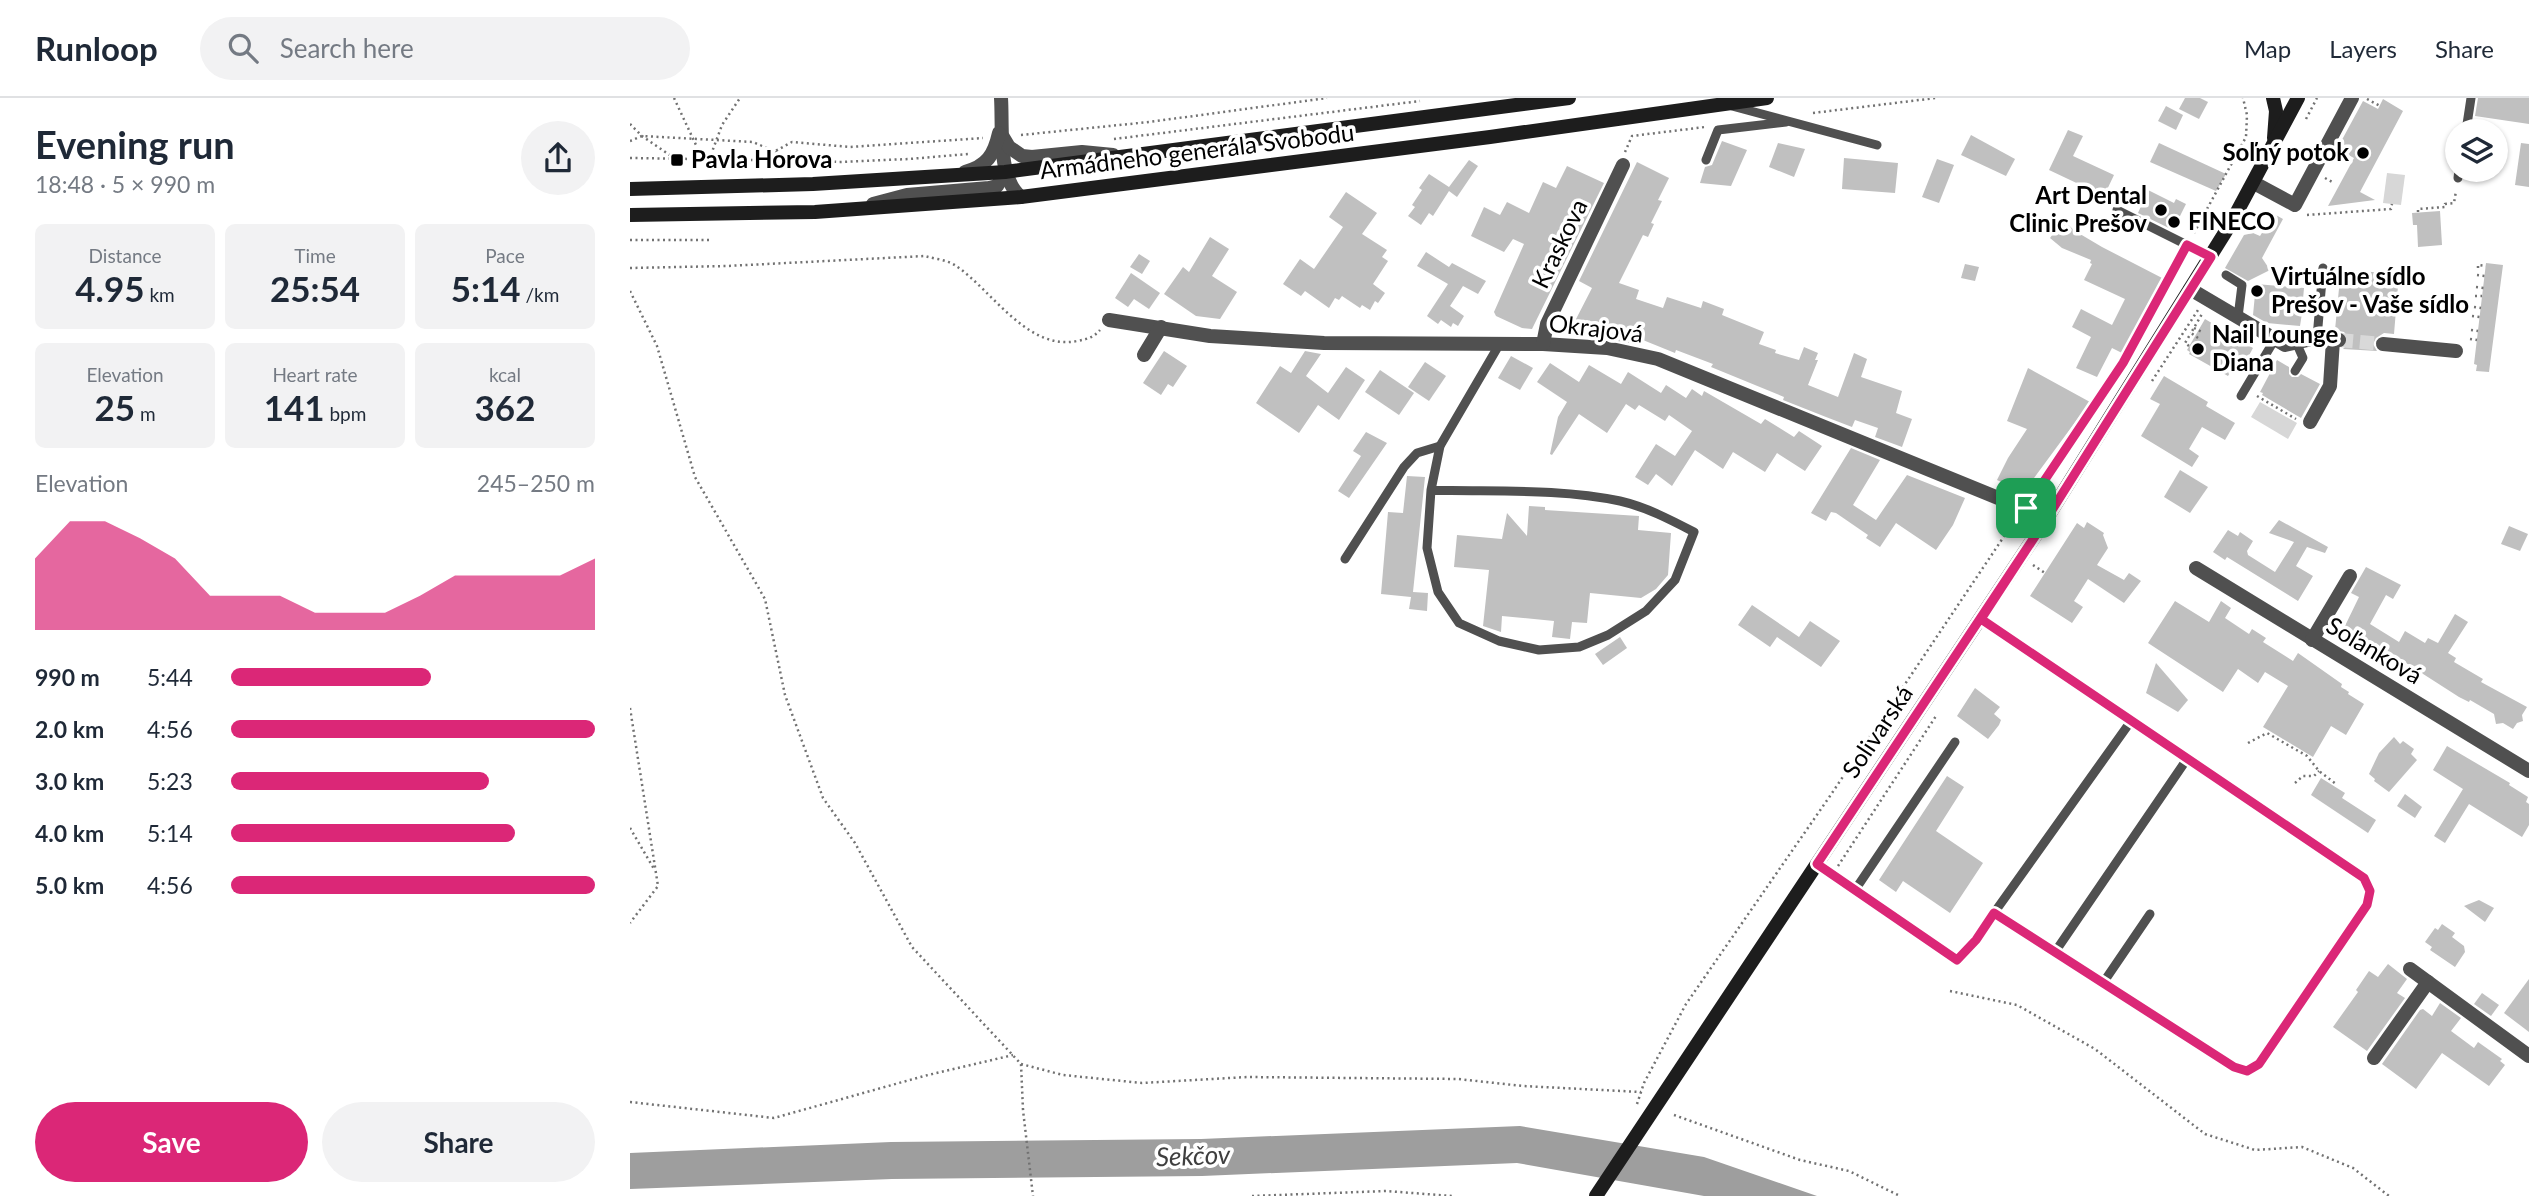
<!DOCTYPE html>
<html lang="en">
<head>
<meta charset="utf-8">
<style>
  :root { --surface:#fff; --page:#f2f2f3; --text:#1f2937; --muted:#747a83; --line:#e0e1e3; --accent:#db2777 }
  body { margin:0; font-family:Lato,sans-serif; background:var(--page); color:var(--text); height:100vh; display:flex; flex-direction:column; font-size:26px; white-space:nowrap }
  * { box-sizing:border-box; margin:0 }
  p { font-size:23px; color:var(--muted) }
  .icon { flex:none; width:38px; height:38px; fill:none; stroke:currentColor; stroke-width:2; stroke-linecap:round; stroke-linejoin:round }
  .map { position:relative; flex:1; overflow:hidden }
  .details { display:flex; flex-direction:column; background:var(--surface); width:630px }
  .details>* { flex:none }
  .buttons { position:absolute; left:1815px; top:21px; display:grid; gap:14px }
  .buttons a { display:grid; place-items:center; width:63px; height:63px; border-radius:50%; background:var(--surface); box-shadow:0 2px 5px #0004; font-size:35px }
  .pin { position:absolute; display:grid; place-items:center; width:60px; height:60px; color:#fff; margin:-30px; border-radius:14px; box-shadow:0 4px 10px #0006 }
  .round { display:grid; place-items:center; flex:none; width:74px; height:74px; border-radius:37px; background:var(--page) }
  .overview { display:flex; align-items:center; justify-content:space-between; height:119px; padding:0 35px }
  h1 { font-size:38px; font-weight:700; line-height:52px }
  .figures { display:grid; grid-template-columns:repeat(3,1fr); gap:10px; height:119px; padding:7px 35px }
  .figures div { display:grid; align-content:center; border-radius:10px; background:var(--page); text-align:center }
  .figures b { font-size:35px; font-weight:700 }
  .figures small { font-size:19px; font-weight:400 }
  .figures p { font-size:19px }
  .chart { height:196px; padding:14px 35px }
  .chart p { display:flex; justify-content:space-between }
  .chart svg { width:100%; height:126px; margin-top:7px; fill:var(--accent); opacity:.7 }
  .primary-button { display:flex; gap:14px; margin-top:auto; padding:14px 35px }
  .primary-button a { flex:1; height:80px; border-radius:42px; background:var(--accent); color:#fff; font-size:28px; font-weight:700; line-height:80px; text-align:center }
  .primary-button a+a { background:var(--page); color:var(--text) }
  ul { padding:0 35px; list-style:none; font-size:23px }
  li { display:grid; grid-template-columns:112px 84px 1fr; align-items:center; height:52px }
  li i { height:18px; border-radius:9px; background:var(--accent) }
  header { display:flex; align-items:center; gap:42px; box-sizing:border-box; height:98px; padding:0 35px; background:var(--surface); border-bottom:2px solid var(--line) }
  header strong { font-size:33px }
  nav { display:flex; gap:38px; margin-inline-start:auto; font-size:24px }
  .search { width:490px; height:63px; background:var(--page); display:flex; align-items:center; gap:18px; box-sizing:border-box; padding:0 24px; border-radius:38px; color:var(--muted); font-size:26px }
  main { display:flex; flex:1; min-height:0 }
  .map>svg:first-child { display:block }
  .green { fill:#d7d7d7 }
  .water { fill:#9e9e9e }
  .building { fill:#c0c0c0 }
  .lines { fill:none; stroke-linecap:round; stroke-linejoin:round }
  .street-tunnel { stroke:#d9d9d9; stroke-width:14; stroke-dasharray:14 7; stroke-linecap:butt }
  .path { stroke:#727272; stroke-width:2.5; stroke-dasharray:2 3.5; stroke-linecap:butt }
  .lane { stroke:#505050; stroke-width:9 }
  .street { stroke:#505050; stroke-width:14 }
  .secondary { stroke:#1d1d1d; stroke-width:14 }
  .route-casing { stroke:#fff; stroke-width:14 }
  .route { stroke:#db2777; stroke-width:9 }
  .poi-dot { fill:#000; stroke:#fff; stroke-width:2.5 }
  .labels { text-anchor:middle; stroke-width:7; stroke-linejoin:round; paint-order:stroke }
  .street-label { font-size:24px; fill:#000; stroke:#fff }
  .poi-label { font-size:24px; font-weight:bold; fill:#000; stroke:#fff; text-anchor:start }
  .water-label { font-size:26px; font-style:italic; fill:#3f3f3f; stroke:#fff }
</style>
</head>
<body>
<header>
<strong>Runloop</strong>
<div class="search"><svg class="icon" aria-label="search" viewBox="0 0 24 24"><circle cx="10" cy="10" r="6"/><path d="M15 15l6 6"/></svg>Search here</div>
<nav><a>Map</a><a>Layers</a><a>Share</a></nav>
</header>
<main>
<section class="details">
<div class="overview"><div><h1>Evening run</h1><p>18:48 · 5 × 990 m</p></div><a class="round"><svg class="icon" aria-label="share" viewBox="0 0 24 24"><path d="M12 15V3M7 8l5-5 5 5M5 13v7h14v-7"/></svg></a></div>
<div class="figures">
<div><p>Distance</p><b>4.95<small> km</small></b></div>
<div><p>Time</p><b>25:54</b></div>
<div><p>Pace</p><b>5:14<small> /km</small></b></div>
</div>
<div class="figures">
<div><p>Elevation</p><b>25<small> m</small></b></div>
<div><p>Heart rate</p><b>141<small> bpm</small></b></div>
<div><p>kcal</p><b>362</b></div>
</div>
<div class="chart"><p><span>Elevation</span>245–250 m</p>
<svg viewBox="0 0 160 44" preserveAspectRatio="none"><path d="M0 44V19L10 6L20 6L30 12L40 19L50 32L60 32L70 32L80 38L90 38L100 38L110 32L120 25L130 25L140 25L150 25L160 19V44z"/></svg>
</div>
<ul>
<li><b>990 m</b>5:44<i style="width:55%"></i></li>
<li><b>2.0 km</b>4:56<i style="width:100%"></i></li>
<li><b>3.0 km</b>5:23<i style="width:71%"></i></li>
<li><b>4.0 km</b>5:14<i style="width:78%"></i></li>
<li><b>5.0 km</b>4:56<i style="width:100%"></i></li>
</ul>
<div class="primary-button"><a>Save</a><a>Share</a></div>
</section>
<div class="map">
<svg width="1899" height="1098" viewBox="0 0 1899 1098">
  <rect width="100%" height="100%" fill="#fff"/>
  <g class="green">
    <path d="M1757,75L1775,77L1771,107L1753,105Z"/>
    <path d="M1630,304L1667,325L1658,341L1621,319Z"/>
  </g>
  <path class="water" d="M890,1028L1074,1059L1187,1098H1074L887,1065L572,1078L262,1081L0,1091V1055L261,1044L571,1041Z"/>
  <g class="building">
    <path d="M1555,0H1570L1578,4L1569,21L1549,11Z"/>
    <path d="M1848,0H1899V26L1845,18Z"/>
    <path d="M1753,1L1773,13L1730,94L1745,102L1698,108L1724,60L1707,51L1733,3L1748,11Z"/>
    <path d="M1536,8L1553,17L1546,32L1528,23Z"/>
    <path d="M1438,32L1453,38L1443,58L1484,77L1474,98L1419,72Z"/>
    <path d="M1341,37L1385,61L1376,78L1331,57Z"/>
    <path d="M1092,43L1117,52L1101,88L1070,85L1075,69L1082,67Z"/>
    <path d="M1148,45L1175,51L1164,79L1139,69Z"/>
    <path d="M1529,45L1596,76L1586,93L1520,64Z"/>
    <path d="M1891,45L1899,46V89L1885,87Z"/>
    <path d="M1214,60L1268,65L1265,95L1212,91Z"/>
    <path d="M1307,61L1324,67L1309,105L1292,99Z"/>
    <path d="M839,62L848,68L827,99L819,93L803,118L799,115L791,127L778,118L785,109L782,107L792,92L789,90L799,76L819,89Z"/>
    <path d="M1007,64L1039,80L1028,102L1032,103L1021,125L1024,126L1018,139L1013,137L989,185L1009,192L1006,201L1033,210L1037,199L1071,210L1073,203L1094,211L1092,217L1134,234L1129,246L1146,252L1145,255L1169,262L1174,249L1188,255L1185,262H1188L1178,287L1208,299L1224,255L1237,261L1231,279L1272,293L1266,315L1282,321L1272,349L1245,339L1248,330L1225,322L1222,329L1196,319L1153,302L1154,299L1081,269L1083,266L1046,252L1045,255L1003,238L999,245L930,233L934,221L945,223L962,190L949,183Z"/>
    <path d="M937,68L974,85L902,231L892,230L866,218L864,214L894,146L883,141L874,154L841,138L854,109L870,117L877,104L899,115L913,84L926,90Z"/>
    <path d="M1518,92L1544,105L1546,101L1556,106L1543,132L1508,115Z"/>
    <path d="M716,94L747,115L732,136L757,152L752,159L758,163L743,186L755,195L748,205L745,203L740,212L732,207L730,210L712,198L709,202L705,200L699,210L675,193L671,198L653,186L670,161L684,171L713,129L699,119Z"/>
    <path d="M1810,113L1812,147L1788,149L1787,127H1783L1782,115Z"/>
    <path d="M1644,116L1653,121L1632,160L1640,172L1618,183L1595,170L1614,137L1623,135L1630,138Z"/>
    <path d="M1433,122L1445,133L1472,149L1536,182L1504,238L1496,257L1482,250L1467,279L1446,270L1461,239L1442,229L1451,211L1482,227L1495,201L1454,182L1462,166L1460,165L1461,162L1432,150L1420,140Z"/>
    <path d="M580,139L599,151L582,178L607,194L590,221L566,218L534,196L553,169L559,174Z"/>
    <path d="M796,154L819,169L822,165L856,183L848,196L833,188L820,208L834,218L828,228L823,225L821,229L811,222L808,226L797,218L818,186L787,168Z"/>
    <path d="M509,156L520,163L512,176L500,169Z"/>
    <path d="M1856,165L1873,167L1859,274L1846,273L1847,267L1844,266Z"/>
    <path d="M1335,166L1349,169L1345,183L1331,180Z"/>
    <path d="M1715,172L1769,176L1764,236L1754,235L1746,240L1743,246L1747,253L1713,251L1717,247L1718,239L1714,234L1705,232L1710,180H1714Z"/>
    <path d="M501,175L530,195L519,211L504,201L498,209L485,200Z"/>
    <path d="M1626,186L1674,190L1673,201L1667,203L1665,208L1667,213L1672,215L1670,228L1637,225L1623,217Z"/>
    <path d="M1575,221L1623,250L1616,263L1609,259L1598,278L1559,256L1560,254L1557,252Z"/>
    <path d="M534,253L557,268L543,289L538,286L531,297L513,285Z"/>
    <path d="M675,253L691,256L676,278L698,295L716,269L735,282L709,322L688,307L669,335L626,305L650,268L661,275Z"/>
    <path d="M881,258L903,270L890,292L868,280Z"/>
    <path d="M1647,262L1659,269V276L1662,279H1668L1671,276L1690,286L1671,320L1632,297L1633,295L1630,294Z"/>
    <path d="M795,264L816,278L799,303L778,289Z"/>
    <path d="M920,265L949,284L959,267L991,286L998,274L1031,295L1036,287L1056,300L1062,291L1072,298L1074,293L1131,326L1135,321L1164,339L1169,333L1192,348L1175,373L1147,355L1135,374L1103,354L1093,371L1065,352L1042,388L1026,376L1018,387L1005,379L1026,346L1045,358L1062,333L1039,317L1035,323L1009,307L1005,312L996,306L977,335L949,316L922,357L920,356L928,319L937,304L907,284Z"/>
    <path d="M1398,270L1460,304L1404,380L1396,396L1367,382L1378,360L1397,331L1377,323Z"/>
    <path d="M750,272L784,295L769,317L735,294Z"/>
    <path d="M1534,278L1578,304L1576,308L1605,325L1595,342L1572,329L1559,351L1569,358L1562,369L1511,338L1530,306L1520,301Z"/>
    <path d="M736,334L757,345L719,400L708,393L731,358L723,353Z"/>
    <path d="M1221,350L1250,362L1223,407L1246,422L1277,377L1335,400L1323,427L1306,452L1266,425L1250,449L1236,440L1238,437L1206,415L1201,414L1196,423L1181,415Z"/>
    <path d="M1550,372L1578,389L1560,415L1534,399Z"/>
    <path d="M777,378L795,379L783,494L798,495L797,513L779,511L781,499L751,496L758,414L773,415Z"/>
    <path d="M899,408L915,409V412L1009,418L1008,432L1041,435L1038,477L1026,491L1011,500L960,495L957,525L942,524L940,541L922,539L924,523L872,518L871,534L853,528L859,472L824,469L827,437L872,441L877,415L897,438Z"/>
    <path d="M1649,422L1698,449L1695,455L1677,449L1666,468L1683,478L1668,503L1597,459L1595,462L1583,454L1598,432L1608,438L1610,434L1623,443L1617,453L1618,457L1645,474L1664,444L1639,435Z"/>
    <path d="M1457,424L1474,435L1473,437L1478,450L1467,467L1494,482L1499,475L1511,483L1494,505L1458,481L1444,503L1453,509L1442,525L1400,498L1447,425L1454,430Z"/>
    <path d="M1879,428L1898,436L1890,453L1871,446Z"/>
    <path d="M1736,469L1771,487L1763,501L1756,497L1740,526L1769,544L1775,533L1795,545L1798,540L1808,545L1825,516L1838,524L1818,555L1826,560L1824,564L1853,581L1851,584L1897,609L1892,617L1893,623L1887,625L1883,631L1873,625L1866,626L1864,616L1840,602L1839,604L1829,599L1776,565H1773L1772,562L1745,546L1743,550L1713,532L1729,499L1721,495Z"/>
    <path d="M1545,503L1579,524L1591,503L1601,510L1595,520L1619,536L1622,531L1636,540L1633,544L1663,563L1668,555L1712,586L1711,589L1719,594L1718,596L1734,606L1716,637L1701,628L1683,659L1633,629L1658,588L1635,574L1628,585L1608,571L1593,594L1518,545Z"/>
    <path d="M1122,507L1169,539L1180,523L1210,543L1191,569L1147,539L1140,549L1108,527Z"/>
    <path d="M990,539L997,550L973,567L965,556Z"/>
    <path d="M1526,565L1558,602L1548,614L1516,595Z"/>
    <path d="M1345,590L1370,609L1364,616L1371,622L1369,627L1358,641L1327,618Z"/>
    <path d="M1764,639L1770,646L1773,643L1784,651L1781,656L1787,662L1759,694L1744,683L1745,681L1739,676L1749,655Z"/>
    <path d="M1817,648L1880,685L1879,687L1898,699L1896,704L1899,706V727L1892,739L1839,706L1815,745L1804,738L1833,691L1803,672Z"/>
    <path d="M1317,678L1334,689L1306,733L1353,765L1320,815L1273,783L1266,794L1249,782Z"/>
    <path d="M1691,680L1715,695L1712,700L1746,722L1738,735L1681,697Z"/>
    <path d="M1775,696L1792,709L1785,720L1767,708Z"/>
    <path d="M1849,802L1864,810L1855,824L1834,808Z"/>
    <path d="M1812,826L1825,835L1822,839L1834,848L1835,854L1825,869L1800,852L1802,849L1795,844L1805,830L1808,832Z"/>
    <path d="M1758,866L1777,881L1767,895L1775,900L1737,953L1703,929L1728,894L1726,892L1739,873L1748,879Z"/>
    <path d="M1899,881V934L1874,915Z"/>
    <path d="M1852,895L1869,907L1861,918L1844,906Z"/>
    <path d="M1810,905L1831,920L1821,933L1844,950L1848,944L1872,961L1870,963L1875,967L1859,988L1812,955L1786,991L1752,966L1790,912L1793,911L1802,918Z"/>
  </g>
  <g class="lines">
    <path class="street-tunnel" d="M1709,242L1753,246"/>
    <g class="path">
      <path d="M44,0L73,62"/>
      <path d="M1737,1L1750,8"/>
      <path d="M1183,15L1306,0"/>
      <path d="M1676,21L1687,0"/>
      <path d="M0,26L12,38L44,60"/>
      <path d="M391,37L519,24L697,0"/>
      <path d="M484,41L790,3"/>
      <path d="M0,43L12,38L123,44L161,61L209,64L279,61L338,56"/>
      <path d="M995,54L1002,38L1075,29"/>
      <path d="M0,60L129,62L162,44L220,49L353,40"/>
      <path d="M79,62L92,27L110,0"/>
      <path d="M1695,80L1704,85"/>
      <path d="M1788,114V111L1815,109V106L1824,105L1826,93"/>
      <path d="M1677,117L1761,111L1762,106"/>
      <path d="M1564,135L1616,39L1617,17L1613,0"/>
      <path d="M0,142H81"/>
      <path d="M0,170L97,168L295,158C305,161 318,162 326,168C362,192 397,253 447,243C457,241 463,240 470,232"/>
      <path d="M1848,170V167L1856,168"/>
      <path d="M1847,177L1855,178"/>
      <path d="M1846,189L1854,190"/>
      <path d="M0,193L27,248L65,379L135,501L155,597L193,700L225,745L282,849L391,966L393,1012L403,1098"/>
      <path d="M1845,198H1852"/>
      <path d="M1844,209L1851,210"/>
      <path d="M1842,218L1850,219"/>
      <path d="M1564,230L1572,234"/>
      <path d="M1841,232L1848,233"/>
      <path d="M1568,240L1561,235L1572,216"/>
      <path d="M1840,241L1847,242"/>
      <path d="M1559,248L1555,245L1561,235"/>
      <path d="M1522,283L1568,212"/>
      <path d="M1627,298L1666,321"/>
      <path d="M1404,398L1493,265L1551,159"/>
      <path d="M1403,467L1415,475"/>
      <path d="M0,610L28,788L0,825"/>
      <path d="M1618,645L1637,635L1677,658L1689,673L1706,686"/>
      <path d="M1665,685L1673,678H1684L1689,673"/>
      <path d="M0,730L24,771"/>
      <path d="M1208,768L1306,618"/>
      <path d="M1320,893L1387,907L1465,951L1575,1036L1625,1052L1672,1049L1723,1070L1759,1098"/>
      <path d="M391,966L433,977L512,985L617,979L828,981L893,988L1011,994"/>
      <path d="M0,1004L144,1020L294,978L383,957"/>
      <path d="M1007,1006L1014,985L1056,906L1200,698L1385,422"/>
      <path d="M1044,1017L1170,1062L1219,1073L1270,1098"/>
      <path d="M622,1098L756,1093L822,1098"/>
    </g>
    <g class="lane">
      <path d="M1102,8L1247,47"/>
      <path d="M1836,33L1841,0"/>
      <path d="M1076,62L1088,32L1156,24"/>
      <path d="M1828,80L1829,72"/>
      <path d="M1487,112L1581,159"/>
      <path d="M1596,177L1612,187L1608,219"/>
      <path d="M1672,208L1690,210"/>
      <path d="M1687,240L1693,170"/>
      <path d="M1665,273L1673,260L1666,244"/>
      <path d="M1611,298L1645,241"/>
      <path d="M801,392C862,394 930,390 990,403C1016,409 1041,422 1064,434L1045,482L1016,513L978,537L949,549L909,552L869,543L829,525L808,494L797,450L801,392L810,348L869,247"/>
      <path d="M715,461L774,369L787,355L810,348"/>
      <path d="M1351,521L1734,780L1740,793L1737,807L1629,966L1617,973L1604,969L1364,815L1501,623"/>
      <path d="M1187,766L1327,862L1346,842L1364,815"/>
      <path d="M1225,792L1325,644"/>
      <path d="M1425,854L1557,661"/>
      <path d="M1473,885L1520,816"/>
    </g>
    <g class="street">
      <path d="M371,0C373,29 367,80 391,99"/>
      <path d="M373,39L379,49L392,58L402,59L452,54L483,57"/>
      <path d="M335,74C357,68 364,57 369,35"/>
      <path d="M1624,85L1665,107L1722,0"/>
      <path d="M243,106L277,97L359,90L367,88L375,74"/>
      <path d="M1560,191L1655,247L1687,240L1709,242"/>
      <path d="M479,222L580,238L694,245L913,246L977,250L1028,261L1417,420"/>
      <path d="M913,246L917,226L993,67"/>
      <path d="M1753,246L1826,253"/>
      <path d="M514,257L531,229"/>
      <path d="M1680,324L1700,288L1703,242"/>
      <path d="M1566,470L1899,673"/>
      <path d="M1682,542L1720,478"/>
      <path d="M1780,871L1899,958"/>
      <path d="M1744,960L1798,884"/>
    </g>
    <g class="secondary">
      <path d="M1643,0L1646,13L1644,40"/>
      <path d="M0,91L183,86L375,74L939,0"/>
      <path d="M0,117L185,114L391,99L860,39L1137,0"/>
      <path d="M966,1098L1417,420L1601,125L1668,0"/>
    </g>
  </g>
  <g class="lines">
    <defs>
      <path id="route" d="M1396,410L1417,420L1351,521L1734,780L1740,793L1737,807L1629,966L1617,973L1604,969L1364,815L1346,842L1327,862L1187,766L1417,420L1581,159L1557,147L1493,265L1396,410"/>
    </defs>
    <use href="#route" class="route-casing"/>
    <use href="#route" class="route"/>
  </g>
  <g class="poi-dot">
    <circle cx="1733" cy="55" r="7"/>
    <rect x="40" y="55" width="14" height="14" rx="3.5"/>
    <circle cx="1531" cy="112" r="7"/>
    <circle cx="1544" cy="124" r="7"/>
    <circle cx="1627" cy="193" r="7"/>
    <circle cx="1568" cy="251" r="7"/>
  </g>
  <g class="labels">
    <g class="street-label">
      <text transform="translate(567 54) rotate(-7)" y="8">Armádneho generála Svobodu</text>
      <text transform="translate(930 146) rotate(-64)" y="8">Kraskova</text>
      <text transform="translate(966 231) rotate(7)" y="8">Okrajová</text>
      <text transform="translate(1744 553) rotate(31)" y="8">Soľanková</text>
      <text transform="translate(1248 634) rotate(-56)" y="8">Solivarská</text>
    </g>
    <g class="poi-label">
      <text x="1719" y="63" text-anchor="end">Soľný potok</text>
      <text x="61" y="70">Pavla Horova</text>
      <text x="1517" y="106" text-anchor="end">Art Dental<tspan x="1517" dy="28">Clinic Prešov</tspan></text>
      <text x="1558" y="132">FINECO</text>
      <text x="1641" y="187">Virtuálne sídlo<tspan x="1641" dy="28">Prešov - Vaše sídlo</tspan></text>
      <text x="1582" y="245">Nail Lounge<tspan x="1582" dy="28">Diana</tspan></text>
    </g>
    <g class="water-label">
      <text transform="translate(563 1058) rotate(-2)" y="9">Sekčov</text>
    </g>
  </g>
</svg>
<div class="buttons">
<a><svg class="icon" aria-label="layers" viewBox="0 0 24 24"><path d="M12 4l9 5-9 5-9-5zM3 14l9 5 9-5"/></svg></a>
</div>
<div class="pin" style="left:1396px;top:410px;background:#1e9e55"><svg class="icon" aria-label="arrive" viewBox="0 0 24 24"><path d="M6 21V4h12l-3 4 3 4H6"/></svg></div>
</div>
</main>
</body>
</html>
